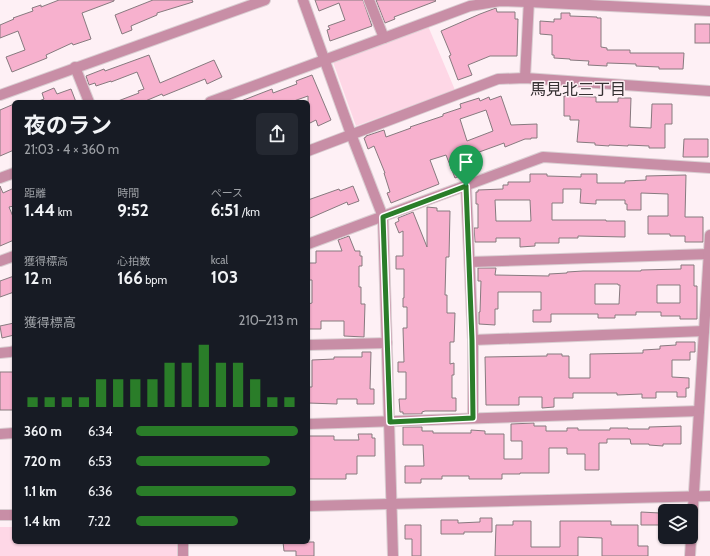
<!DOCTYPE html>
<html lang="ja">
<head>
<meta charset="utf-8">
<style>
  :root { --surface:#171b24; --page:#242831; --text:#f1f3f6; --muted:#9ea1a6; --accent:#2a7d29 }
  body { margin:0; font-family:Cabin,"Noto Sans JP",sans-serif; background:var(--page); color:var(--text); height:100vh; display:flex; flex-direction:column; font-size:15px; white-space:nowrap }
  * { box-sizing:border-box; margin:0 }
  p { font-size:13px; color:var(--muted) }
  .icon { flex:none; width:22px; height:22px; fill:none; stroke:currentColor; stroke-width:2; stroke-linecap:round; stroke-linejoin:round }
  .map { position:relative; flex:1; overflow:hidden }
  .details { position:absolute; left:12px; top:100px; width:298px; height:444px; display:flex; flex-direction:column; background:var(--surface); border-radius:6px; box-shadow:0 1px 3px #0004 }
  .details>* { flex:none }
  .fabs { position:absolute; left:658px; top:504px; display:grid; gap:8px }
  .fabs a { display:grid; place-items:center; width:40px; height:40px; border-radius:6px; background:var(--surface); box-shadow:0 1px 3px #0004; font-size:20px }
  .pin { position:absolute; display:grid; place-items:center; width:34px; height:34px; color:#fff; margin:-41px -17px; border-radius:50% 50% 50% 0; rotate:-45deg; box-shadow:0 0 4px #0007 }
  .pin .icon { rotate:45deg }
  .round { display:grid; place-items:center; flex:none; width:42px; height:42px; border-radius:6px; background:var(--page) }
  .head { display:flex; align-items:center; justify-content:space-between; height:68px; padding:0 12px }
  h1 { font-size:22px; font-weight:700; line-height:30px }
  .metrics { display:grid; grid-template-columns:repeat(3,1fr); gap:6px; height:68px; padding:4px 12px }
  .metrics div { display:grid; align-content:center }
  .metrics b { font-size:17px; font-weight:700 }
  .metrics small { font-size:11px; font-weight:400 }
  .metrics p { font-size:11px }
  .chart { height:112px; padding:8px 12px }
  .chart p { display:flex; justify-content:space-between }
  .chart svg { width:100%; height:72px; margin-top:4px; stroke:var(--accent); stroke-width:6 }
  ul { padding:0 12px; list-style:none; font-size:13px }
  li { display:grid; grid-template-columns:64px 48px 1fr; align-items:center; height:30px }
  li i { height:10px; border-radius:5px; background:var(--accent) }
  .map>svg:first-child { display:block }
  .green { fill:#fed7e6 }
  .building { fill:#f7b1ce; stroke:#877a7f; fill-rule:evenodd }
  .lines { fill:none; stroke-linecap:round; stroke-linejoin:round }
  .minor-casing { stroke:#daced2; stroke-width:12 }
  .minor { stroke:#c88ea6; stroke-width:10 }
  .route-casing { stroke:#fff; stroke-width:8 }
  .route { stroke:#2a7d29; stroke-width:5 }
  .labels { text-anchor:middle; stroke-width:3; stroke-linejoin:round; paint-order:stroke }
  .neighbourhood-label { font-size:16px; fill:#363133; stroke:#fef0f5 }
</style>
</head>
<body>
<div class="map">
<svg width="710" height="556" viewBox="0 0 710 556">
  <rect width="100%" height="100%" fill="#fef0f5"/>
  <g class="green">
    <path d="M428,26L455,90L356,126L333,62Z"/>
    <path d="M0,527H14V542H178V556H0Z"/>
  </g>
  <g class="building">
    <path d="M59,0H114V1L82,13L91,39L73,45L72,43L46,55L47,58L12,72L6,57L25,50L18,31L0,38V25L14,19L13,18L33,11L32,8L41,5V7Z"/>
    <path d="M153,0H192L193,2L157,13V15L131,26L132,30L122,34L115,15Z"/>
    <path d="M315,0H363L372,26L330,41L327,30L330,29L328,26L345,20L339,3L319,11Z"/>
    <path d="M376,0H435L436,1L394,17L395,19L385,23Z"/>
    <path d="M496,8L497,12H515V19H518L517,56H490L468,65L472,75L458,80L449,56L451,55L441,31L480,14Z"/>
    <path d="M561,13H570V16L597,17V18H601V47L607,48V50H630V53H684L683,69H659V67L636,66V64L607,63V66L588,65L589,61L570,60V59L554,58V55H552V35L540,34V21L554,22V19H561Z"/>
    <rect x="695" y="24" width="15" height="19"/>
    <path d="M149,55L160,83L214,60L222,77L207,84L205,79L163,96L162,94L143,102H118V101L139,93L138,91L144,89L137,72L111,82V81L96,86L95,83L89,85L86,76L104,69L105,71Z"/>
    <path d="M312,75L331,120L318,126L316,120L308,124V96L291,102H241V101L272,89L273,93L297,84L296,81Z"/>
    <path d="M54,88L57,94L71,89L76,102H39V101L44,99L42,93Z"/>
    <path d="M501,96L511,125L537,124V138H531V139H525L505,147L504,143L471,155L475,166L471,168L472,171L455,178L446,155L430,160L439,184L391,203L387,193L390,192L384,173H385L374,146L368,149L364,138L366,137V136L384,130L386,137L411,128L410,127L443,116V114L461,108L460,104L479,98L480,101L489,97L490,100ZM486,110L493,131L467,141L460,119Z"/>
    <path d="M564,96L596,97V102H618V98H631L630,127L651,128L652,104H672V124H665V148H649V146L628,145V146L609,145V146L595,145V143L577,142L579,120H570V116H564Z"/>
    <path d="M14,104V150L0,156V110Z"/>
    <path d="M684,139H708V157H683Z"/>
    <path d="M530,174H547V176L581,177V174H597V183H625V181L646,180V176L686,175L685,217H703V242H685V236H670V234H648V216H668V194L641,193V210H627V204H625V200H596V204L580,203L581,189H563V203H552V220H606V221H625V237L578,236V238H559V243H535V246L520,247V238H496V242H475L474,228H478V204H476V192H478V190L503,189V185H508V182H530ZM495,200H530L531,221H496Z"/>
    <path d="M0,186L3,193L14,188V206L9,207L14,219V240L0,246Z"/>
    <path d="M353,186L359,201L348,205L347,202L308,219V200L339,189L340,191Z"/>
    <path d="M427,207L437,208V211H450L449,257H446L445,295H447V313H455L454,342H450V364L454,363V375H452V398H456V411H425L422,412V414H403V412H400L399,399H406V372H398V362H404L403,328H407V307H403V298H404V269H396V256H403V231L399,233L395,223L399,221L398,218L413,212L427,247Z"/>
    <path d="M349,236L355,251H360V256H362V266H359V287H361V304H365L364,337L344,336V321H321V329H308V304L312,303V280H308V263H316V251H342L338,240Z"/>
    <path d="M681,265H694V286H697V319H680V316H661V312H636V315H615V318H598V314H551V322H533V310H541V292H498V309H495V325L479,324V312H480L481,281H478V268H496L495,275L549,276V274L567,273V272L583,271H641V270L681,269ZM595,284H618V285H620L619,304H595ZM657,285H680V303H657Z"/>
    <path d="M14,276V292L0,297V281Z"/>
    <path d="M14,323V335L2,338L0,326Z"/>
    <path d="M676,342H695V352H690V360H672V377L689,378V388H686V397H677V392H656V398H642V394L617,395V393H573V398H554V407L542,408V397H519V405H486L485,357L547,356V354H562V356H569V378H590V354L643,353V350L660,349V346L676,345Z"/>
    <path d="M362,352H371L370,389H374V404H357V399H337V404L308,403V387H312V360L334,359V357H362Z"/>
    <rect x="0" y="372" width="14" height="38"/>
    <path d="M534,423V426H546V431H567V428H578V430H610V428H628V429H649V427L681,426V444H663V446L649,445V444H631L630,439H607V443H599V470H585V454H567V448H549V473H520V474H502V479H469V476H442V479H421V483H405V466H424L423,445H403V427H422V431H433V433H471V430L485,431V434H504V459H522V441H511V424Z"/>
    <path d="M358,434H372V438H375V456H357V474H346V479H308V436H334V440H359Z"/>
    <path d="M641,512L660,513V525H641Z"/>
    <path d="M480,518H492V532H464V534H441V520H458V523L480,522Z"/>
    <path d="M513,521H531V547H560V521H611V525H638V546H648V556H602V538L578,537V556H495L496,525H513Z"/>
    <path d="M405,525H421V556H412V539H405Z"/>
    <path d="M283,542H314V556H296V551H284Z"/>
  </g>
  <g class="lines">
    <defs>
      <g id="minor">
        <path d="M303,0L351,134L383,217L393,556"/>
        <path d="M369,0L384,38"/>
        <path d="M75,67L89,102"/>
        <path d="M525,78L529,0"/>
        <path d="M0,95L265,0"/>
        <path d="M210,102L384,38L470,6L500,1L529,2L710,11"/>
        <path d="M308,151L498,79L525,78L710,91"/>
        <path d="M0,178L14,173"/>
        <path d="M466,186L473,340V418"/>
        <path d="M308,244L543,157L710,168"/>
        <path d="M0,261L14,256"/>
        <path d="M470,262L709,254"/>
        <path d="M473,340L704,331"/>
        <path d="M308,345L387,343"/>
        <path d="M0,353L10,352L14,351"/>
        <path d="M308,424L699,411"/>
        <path d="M0,434L14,433"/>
        <path d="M308,506L710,496"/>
        <path d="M0,515H14"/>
        <path d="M183,542V556"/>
        <path d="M690,556L710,235"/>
      </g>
    </defs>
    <use href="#minor" class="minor-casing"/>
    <use href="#minor" class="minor"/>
  </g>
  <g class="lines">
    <defs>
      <path id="route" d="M466,186L472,340L473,418L390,422L383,217Z"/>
    </defs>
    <use href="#route" class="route-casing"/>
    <use href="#route" class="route"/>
  </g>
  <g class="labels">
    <g class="neighbourhood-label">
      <text x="578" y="95">馬見北三丁目</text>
    </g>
  </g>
</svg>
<div class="fabs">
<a><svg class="icon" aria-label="layers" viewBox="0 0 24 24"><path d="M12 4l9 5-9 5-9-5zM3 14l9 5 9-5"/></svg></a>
</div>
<div class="pin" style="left:466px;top:186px;background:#1e9e55"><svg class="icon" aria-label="arrive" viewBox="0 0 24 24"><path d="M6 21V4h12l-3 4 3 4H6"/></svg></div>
<section class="details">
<div class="head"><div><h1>夜のラン</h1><p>21:03 · 4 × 360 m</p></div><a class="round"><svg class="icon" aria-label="share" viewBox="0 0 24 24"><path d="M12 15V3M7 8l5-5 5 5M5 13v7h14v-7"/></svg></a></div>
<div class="metrics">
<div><p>距離</p><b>1.44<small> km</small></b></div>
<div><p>時間</p><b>9:52</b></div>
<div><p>ペース</p><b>6:51<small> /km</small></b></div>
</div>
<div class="metrics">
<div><p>獲得標高</p><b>12<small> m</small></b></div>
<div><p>心拍数</p><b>166<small> bpm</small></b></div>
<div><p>kcal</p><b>103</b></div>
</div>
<div class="chart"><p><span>獲得標高</span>210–213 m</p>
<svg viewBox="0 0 160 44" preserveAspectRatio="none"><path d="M5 44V38M15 44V38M25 44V38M35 44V38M45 44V27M55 44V27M65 44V27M75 44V27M85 44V17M95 44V17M105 44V6M115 44V17M125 44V17M135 44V27M145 44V38M155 44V38"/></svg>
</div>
<ul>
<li><b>360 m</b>6:34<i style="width:100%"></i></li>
<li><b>720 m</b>6:53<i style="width:83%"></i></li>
<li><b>1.1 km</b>6:36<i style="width:99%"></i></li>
<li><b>1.4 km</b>7:22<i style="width:63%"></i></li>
</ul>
</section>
</div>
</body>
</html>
